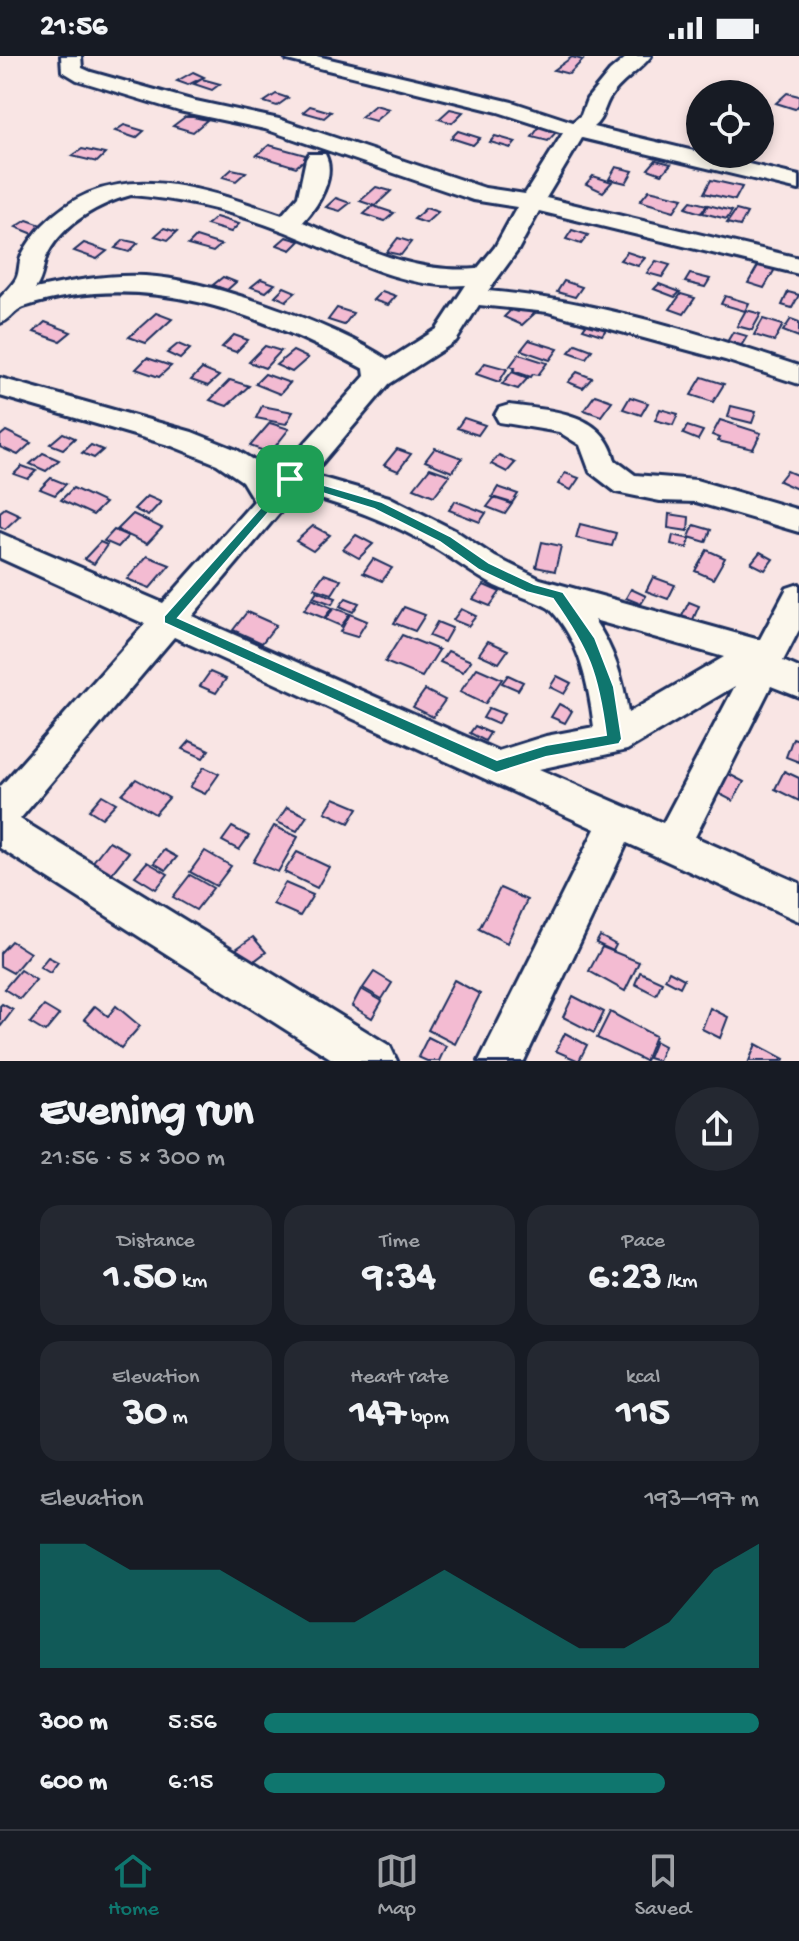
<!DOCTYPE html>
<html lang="en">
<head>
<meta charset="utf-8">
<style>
  :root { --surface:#171b24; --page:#242831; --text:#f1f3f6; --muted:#9ea1a6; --line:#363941; --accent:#0f766e }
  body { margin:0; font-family:"Gochi Hand",sans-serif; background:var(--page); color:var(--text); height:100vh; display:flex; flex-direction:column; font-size:30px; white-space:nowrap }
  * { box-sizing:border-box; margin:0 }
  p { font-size:26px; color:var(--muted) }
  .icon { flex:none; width:44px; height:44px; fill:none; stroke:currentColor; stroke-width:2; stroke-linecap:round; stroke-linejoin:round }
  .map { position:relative; height:1005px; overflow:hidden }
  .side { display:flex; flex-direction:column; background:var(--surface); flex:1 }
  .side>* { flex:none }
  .fabs { position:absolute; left:686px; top:24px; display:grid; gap:16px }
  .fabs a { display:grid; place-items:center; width:88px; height:88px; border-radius:50%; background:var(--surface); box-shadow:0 4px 12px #0003; font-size:40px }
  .pin { position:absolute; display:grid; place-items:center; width:68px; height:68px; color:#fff; margin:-34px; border-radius:16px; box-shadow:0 4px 12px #0006 }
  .round { display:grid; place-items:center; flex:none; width:84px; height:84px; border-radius:42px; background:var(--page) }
  .headline { display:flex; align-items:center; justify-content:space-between; height:136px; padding:0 40px }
  h1 { font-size:44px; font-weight:700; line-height:60px }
  .metrics { display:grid; grid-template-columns:repeat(3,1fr); gap:12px; height:136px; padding:8px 40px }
  .metrics div { display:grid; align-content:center; border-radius:20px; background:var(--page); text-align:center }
  .metrics b { font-size:40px; font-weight:700 }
  .metrics small { font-size:22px; font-weight:400 }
  .metrics p { font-size:22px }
  .chart { height:224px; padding:16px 40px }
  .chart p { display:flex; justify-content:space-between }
  .chart svg { width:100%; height:144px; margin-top:8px; fill:var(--accent); opacity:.7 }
  ul { padding:0 40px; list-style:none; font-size:26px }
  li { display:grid; grid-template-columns:128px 96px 1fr; align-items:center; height:60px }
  li i { height:20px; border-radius:10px; background:var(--accent) }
  .status { display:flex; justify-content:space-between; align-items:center; height:56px; padding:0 40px; background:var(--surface); direction:ltr }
  .status svg { height:22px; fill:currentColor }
  .dock { display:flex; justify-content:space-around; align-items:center; height:112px; border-top:2px solid var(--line); background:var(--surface); font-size:22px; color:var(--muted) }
  .dock a { display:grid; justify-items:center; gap:4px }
  .dock .current { color:var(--accent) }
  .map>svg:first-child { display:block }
  .building { fill:#f3bbd2; stroke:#1b2f5e; stroke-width:2 }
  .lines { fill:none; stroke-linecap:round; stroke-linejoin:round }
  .minor-casing { stroke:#1b2f5e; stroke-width:6 }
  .minor { fill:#fbf7ec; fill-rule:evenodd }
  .route { fill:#0f766e; stroke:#fff; stroke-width:2; fill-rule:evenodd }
</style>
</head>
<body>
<div class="status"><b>21:56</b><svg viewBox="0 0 49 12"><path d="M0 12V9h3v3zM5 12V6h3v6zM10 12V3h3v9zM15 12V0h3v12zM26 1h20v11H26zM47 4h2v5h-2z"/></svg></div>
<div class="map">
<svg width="799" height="1005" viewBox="0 0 799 1005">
  <rect width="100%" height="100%" fill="#f9e5e4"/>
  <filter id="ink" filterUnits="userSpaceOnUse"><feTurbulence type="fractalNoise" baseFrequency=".0125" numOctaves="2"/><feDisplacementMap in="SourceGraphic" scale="16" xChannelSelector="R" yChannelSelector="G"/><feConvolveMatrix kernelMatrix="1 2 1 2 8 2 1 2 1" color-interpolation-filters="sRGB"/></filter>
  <g filter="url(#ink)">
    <g class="building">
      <path d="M572,1L583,4L569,18L554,14Z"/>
      <path d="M193,16L204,21L188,29L177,25Z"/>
      <path d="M202,23L220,28L212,34L194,28Z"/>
      <path d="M787,37L799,40V49L795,53L776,47Z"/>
      <path d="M276,38L288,42L277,50L264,46Z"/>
      <path d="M375,49L389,53L375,65L361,61Z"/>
      <path d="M310,50L331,56L324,62L303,56Z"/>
      <path d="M450,53L463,56L452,67L439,63Z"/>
      <path d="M185,61H193L207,64L193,76L173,70Z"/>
      <path d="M124,69L144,75L136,82L115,75Z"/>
      <path d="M540,70L558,74L548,85L532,81Z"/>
      <path d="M458,75L480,82L473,89L451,82Z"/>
      <path d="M495,80L516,86L511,92L490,86Z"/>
      <path d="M269,89L309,100L296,111L257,99Z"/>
      <path d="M82,93L105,98L97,106L72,100Z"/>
      <path d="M656,104L671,108L662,118L648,113Z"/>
      <path d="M616,111L633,115L626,127L609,123Z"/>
      <path d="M232,113L246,116L236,125L223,121Z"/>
      <path d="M593,120L612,126L603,136L586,128Z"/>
      <path d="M711,124L742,131L735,144L704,137Z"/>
      <path d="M376,131L391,135L375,150L360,145Z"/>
      <path d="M649,134L683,142L674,155L640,145Z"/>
      <path d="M336,142L350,147L340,155L326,151Z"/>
      <path d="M691,145L707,149L701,157L685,152Z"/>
      <path d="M708,149L732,155L727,163L703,157Z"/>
      <path d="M373,150L394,157L385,165L364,158Z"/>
      <path d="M426,152L438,156L426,167L414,163Z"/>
      <path d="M736,154L747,157L740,170L727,167Z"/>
      <path d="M216,161L239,168L231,176L207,169Z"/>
      <path d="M27,164L47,171L36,179L16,171Z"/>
      <path d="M164,172L177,176L168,184L155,180Z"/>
      <path d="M572,174L588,179L581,188L566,183Z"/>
      <path d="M196,181L221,189L213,196L188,189Z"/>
      <path d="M286,181L300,185L291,194L277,189Z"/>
      <path d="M398,182L411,186L401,199L387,196Z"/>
      <path d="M124,184L138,187L129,196L115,192Z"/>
      <path d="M84,187L107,195L97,203L74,195Z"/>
      <path d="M627,196L645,202L638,210L620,204Z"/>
      <path d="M656,205L670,209L662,221L647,217Z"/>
      <path d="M759,208L775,213L764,232L748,227Z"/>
      <path d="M690,218L710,223L705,231L685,226Z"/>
      <path d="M223,221L236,226L227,234L213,229Z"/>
      <path d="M261,223L275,228L266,236L251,231Z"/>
      <path d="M564,225L582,231L575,241L557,236Z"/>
      <path d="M659,228L680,236L675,241L654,233Z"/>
      <path d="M284,231L296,236L286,245L275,240Z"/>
      <path d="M382,235L396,240L388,249L373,244Z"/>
      <path d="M788,236L799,239L792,252L782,249Z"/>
      <path d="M681,238L695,242L684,258L670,253Z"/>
      <path d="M725,240L749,247L745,255L721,248Z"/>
      <path d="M337,252L353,257L344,269L328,264Z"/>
      <path d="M522,252L535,257L522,269L504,261L511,254L517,256Z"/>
      <path d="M746,254L761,258L752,274L737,270Z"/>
      <path d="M156,257L172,263L146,287L129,281Z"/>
      <path d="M763,263L783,269L774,285L754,279Z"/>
      <path d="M791,263L799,266V281L783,275Z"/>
      <path d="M45,266L71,276L60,285L34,276Z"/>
      <path d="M588,266L607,272L602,279L583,273Z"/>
      <path d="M733,276L747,280L741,290L727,286Z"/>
      <path d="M234,279L248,284L236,296L222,291Z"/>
      <path d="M529,284L558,293L550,304L521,294Z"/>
      <path d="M178,288L190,293L180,303L167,297Z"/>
      <path d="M576,288L592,294L586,302L569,296Z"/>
      <path d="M265,290L281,295L265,312L249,306Z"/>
      <path d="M293,295L308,302L292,316L276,309Z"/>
      <path d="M519,298L547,307L538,319L533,318L531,321L513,315L515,312L510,310Z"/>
      <path d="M147,302L171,310L159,321L136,313Z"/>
      <path d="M485,307L507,313L499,326L476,318Z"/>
      <path d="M202,313L219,320L208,330L191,324Z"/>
      <path d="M512,316L528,322L518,333L502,328Z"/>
      <path d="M577,316L592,322L583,332L568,326Z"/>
      <path d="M265,318L290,327L280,338L255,328Z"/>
      <path d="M702,321L724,328L713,346L691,339Z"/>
      <path d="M230,324L249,330L227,350L210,344Z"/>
      <path d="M595,339L612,345L601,360L584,354Z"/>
      <path d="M630,341L648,347L641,359L623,353Z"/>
      <path d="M262,350L293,356L286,368L256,362Z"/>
      <path d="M731,350L756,356L752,367L728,361Z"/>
      <path d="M660,353L678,358L673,369L655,364Z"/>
      <path d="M464,362L485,369L478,379L457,372Z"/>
      <path d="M720,364L761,377L753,393L718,385L720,382L712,379Z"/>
      <path d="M270,367L289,373L270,397L250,390Z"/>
      <path d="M687,370L703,375L698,384L683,378Z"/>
      <path d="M6,375L31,387L18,399L0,391V380Z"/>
      <path d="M63,377L75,382L63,393L50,388Z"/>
      <path d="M91,389L103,394L94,402L82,397Z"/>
      <path d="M435,392L462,402L452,416L425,405Z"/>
      <path d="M397,393L411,398L398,415L384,409Z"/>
      <path d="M43,397L59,404L46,415L30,408Z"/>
      <path d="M499,399L515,407L507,416L491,408Z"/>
      <path d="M22,410L36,415L28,423L14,418Z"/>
      <path d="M430,412L450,419L434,440L414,432Z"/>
      <path d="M787,415L799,420L797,433L779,425Z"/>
      <path d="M565,417L579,422L571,434L558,428Z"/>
      <path d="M51,422L66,428L55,439L40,433Z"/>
      <path d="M498,431L518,438L512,447L492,441Z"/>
      <path d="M73,432L105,447L93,459L61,444Z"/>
      <path d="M147,440L161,446L148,460L134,453Z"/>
      <path d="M494,442L512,448L505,458L487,451Z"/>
      <path d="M455,445L486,457L480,466L449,454Z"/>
      <path d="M5,452L20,459L5,473L0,470V456Z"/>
      <path d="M133,458L162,472L147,488L117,474Z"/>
      <path d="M669,458L689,461L688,475L668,472Z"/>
      <path d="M580,468L616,477L612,490L576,482Z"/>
      <path d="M694,469L711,474L706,486L689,481Z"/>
      <path d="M313,470L330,479L313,495L296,485Z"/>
      <path d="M114,474L128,480L118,491L104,485Z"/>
      <path d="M356,479L373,488L359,502L343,493Z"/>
      <path d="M673,479L690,483L687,492L671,488Z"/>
      <path d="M100,486L107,489L94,508L84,503Z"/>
      <path d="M542,486L561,490L555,515L536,511Z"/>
      <path d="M707,494L725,502L713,523L695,515Z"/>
      <path d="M760,496L773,503L765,514L751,507Z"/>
      <path d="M147,500L170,509L150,532L127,523Z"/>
      <path d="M373,503L392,512L382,525L363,517Z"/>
      <path d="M324,518L341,524L332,538L314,532Z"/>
      <path d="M653,521L675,529L668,543L646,535Z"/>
      <path d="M484,529L500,536L490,550L473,543Z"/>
      <path d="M631,533L646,540L641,548L626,542Z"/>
      <path d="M317,535L336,542L332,548L313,541Z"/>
      <path d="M346,542L359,547L353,556L340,550Z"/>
      <path d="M312,543L332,552L324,562L304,554Z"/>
      <path d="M689,546L699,550L691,568L680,564Z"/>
      <path d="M404,551L425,559L415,575L394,567Z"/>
      <path d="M334,552L350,558L341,570L325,563Z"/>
      <path d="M461,553L476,560L468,570L453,564Z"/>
      <path d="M247,556L276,569L262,587L233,574Z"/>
      <path d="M350,558L367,565L357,581L340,576Z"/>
      <path d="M437,566L452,572L444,586L429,580Z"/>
      <path d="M402,579L439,594L422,621L385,606Z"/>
      <path d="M488,585L508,594L499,607L479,598Z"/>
      <path d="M448,595L471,605L463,616L440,606Z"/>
      <path d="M477,612L502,623L485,648L460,636Z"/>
      <path d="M210,616L226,623L216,637L200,630Z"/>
      <path d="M508,619L523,626L518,634L502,627Z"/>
      <path d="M557,620L571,627L564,638L550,631Z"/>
      <path d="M425,634L445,644L433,661L413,651Z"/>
      <path d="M559,648L572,655L565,667L551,661Z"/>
      <path d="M489,652L504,658L497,668L483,662Z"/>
      <path d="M475,670L490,677L485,685L470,677Z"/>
      <path d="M793,682L799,684V706L786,701Z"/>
      <path d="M190,685L209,694L203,702L183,693Z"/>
      <path d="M204,711L219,718L205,738L190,731Z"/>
      <path d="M723,715L744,726L733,745L712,734Z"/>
      <path d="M784,715L799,722V745L775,733Z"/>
      <path d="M136,723L169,742L155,758L122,738Z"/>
      <path d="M102,739L116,747L102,762L89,754Z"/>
      <path d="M334,742L358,752L349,767L325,756Z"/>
      <path d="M287,751L307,760L297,775L277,766Z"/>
      <path d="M274,770L298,781L278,816L253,806Z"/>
      <path d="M232,771L249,780L239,794L222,785Z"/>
      <path d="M109,785L129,796L108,822L89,811Z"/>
      <path d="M164,794L177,801L166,814L154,807Z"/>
      <path d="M205,795L231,810L216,830L190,816Z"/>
      <path d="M297,796L329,811L317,832L284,816Z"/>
      <path d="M147,806L168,818L156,833L135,820Z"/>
      <path d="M190,819L213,832L196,854L173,841Z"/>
      <path d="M285,827L313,839L300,860L273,848Z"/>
      <path d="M500,832L527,844L507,887L479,873Z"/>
      <path d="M600,880L616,889L613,895L596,887Z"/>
      <path d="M253,881L266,896L249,909L236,893Z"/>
      <path d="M11,885L30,897L13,917L0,910V897Z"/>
      <path d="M602,891L639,906L625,935L589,915Z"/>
      <path d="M48,901L58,906L50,917L40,911Z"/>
      <path d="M20,914L36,924L20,943L4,933Z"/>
      <path d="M669,915L684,923L680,931L665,923Z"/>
      <path d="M374,916L392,927L382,943L363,932Z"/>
      <path d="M640,916L662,926L656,939L635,928Z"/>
      <path d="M454,924L480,938L455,988L428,974Z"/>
      <path d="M361,933L382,945L372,962L352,950Z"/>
      <path d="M573,940L604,956L594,977L563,961Z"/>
      <path d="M2,948L13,954L0,971V950Z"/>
      <path d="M44,950L59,959L45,976L30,967Z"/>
      <path d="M95,950L108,960L116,950L140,970L121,992L84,963Z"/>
      <path d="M710,952L728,961L720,982L702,973Z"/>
      <path d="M610,956L655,980L645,1005L597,982Z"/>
      <path d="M565,977L587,989L579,1005L556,995Z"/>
      <path d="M428,981L446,990L439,1005H427L418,1001Z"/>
      <path d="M655,985L664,990L658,1005L648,1002Z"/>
      <path d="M756,988L784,1003L783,1005H749Z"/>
    </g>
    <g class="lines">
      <defs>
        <g id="minor">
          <path d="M61,0H81L82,12L91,16L191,44L279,63L485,132L525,138L563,77L498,56L287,4L284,0H317L512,46L573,66L581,59L587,43L610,15L628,0H651C639,16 620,25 609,43C603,54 603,63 593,71L799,120V134L582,82L546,142L799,202V218L539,155L518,194L488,235C594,244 699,277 799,310V328L725,304L548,256L479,249L456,285L389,328L312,419L389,441L456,475L495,501L540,523L756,583H760L787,532L799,528V574L783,605L799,612V641L771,630L695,781L799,827V865L627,787L524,1005H479L595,773L174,581L20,763L390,990L397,1005H335L0,792V731L145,568L0,502V477L163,547L254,445L242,425L217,408L172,390L0,340V322L192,376L237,394L264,411L272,424L365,320L364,313C258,257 145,212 24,251C14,254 11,264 0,267V242C5,236 12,230 16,223C20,216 18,207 22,199C26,190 36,176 43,169C113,98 200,132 282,159L298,140L306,103L309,98H325C337,120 318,150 303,166C360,190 412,218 477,213L495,191L517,151L473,144L265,73L179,55L77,24L62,15ZM131,139C184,143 237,157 286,176C344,199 401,234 466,229L437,273L388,304C338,269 206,223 145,220C108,218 71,225 35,233C44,221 42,209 48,197C64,167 100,147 131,139ZM297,436C345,450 390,465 433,491C454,503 472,518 495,530C505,535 545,548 550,553C580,584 589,630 594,671L546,680L498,695L192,560ZM594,564L724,601L628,657C624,625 613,590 594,564ZM735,630L663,767L539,713L627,694Z"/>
          <path d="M509,349C551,355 603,355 615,404L635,419L696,424L799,454V476L696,446L660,445L616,436L590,416L580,389L559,376L499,366L495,359L499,352Z"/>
        </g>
      </defs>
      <use href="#minor" class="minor-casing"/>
      <use href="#minor" class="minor"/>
    </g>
  </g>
  <path class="route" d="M290,419L382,446L450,480L489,507L534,528L563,536L595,582L614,631L622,683L619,688L546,701L496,717L164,567V560ZM293,428L374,453L440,486L479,514L526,536L553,543C589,594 598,617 606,679L546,689L497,704L178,562Z"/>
</svg>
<div class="fabs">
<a><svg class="icon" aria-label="locate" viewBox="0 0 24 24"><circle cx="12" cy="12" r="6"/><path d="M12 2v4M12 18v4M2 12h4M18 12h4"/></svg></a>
</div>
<div class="pin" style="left:290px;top:423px;background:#1e9e55"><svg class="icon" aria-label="arrive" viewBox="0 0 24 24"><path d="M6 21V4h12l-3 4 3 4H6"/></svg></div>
</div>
<section class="side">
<div class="headline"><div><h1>Evening run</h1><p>21:56 · 5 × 300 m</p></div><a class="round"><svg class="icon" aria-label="share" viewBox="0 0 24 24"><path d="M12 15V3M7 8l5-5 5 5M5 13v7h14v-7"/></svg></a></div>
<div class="metrics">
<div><p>Distance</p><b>1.50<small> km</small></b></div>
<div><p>Time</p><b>9:34</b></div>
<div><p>Pace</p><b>6:23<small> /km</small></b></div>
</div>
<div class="metrics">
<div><p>Elevation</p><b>30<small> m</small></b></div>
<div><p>Heart rate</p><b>147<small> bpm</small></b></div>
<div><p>kcal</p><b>115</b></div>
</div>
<div class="chart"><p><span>Elevation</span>193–197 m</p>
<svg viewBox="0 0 160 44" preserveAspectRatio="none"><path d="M0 44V6L10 6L20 14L30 14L40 14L50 22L60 30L70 30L80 22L90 14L100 22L110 30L120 38L130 38L140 30L150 14L160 6V44z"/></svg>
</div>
<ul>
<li><b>300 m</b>5:56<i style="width:100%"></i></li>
<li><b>600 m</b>6:15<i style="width:81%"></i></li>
</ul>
</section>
<nav class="dock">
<a class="current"><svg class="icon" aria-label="home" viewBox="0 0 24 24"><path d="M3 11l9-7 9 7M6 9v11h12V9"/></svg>Home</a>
<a><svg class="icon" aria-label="map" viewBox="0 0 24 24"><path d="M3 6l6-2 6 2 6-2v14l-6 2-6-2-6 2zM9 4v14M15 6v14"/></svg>Map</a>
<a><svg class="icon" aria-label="saved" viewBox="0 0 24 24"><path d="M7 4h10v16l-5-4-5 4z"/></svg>Saved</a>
</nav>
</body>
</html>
